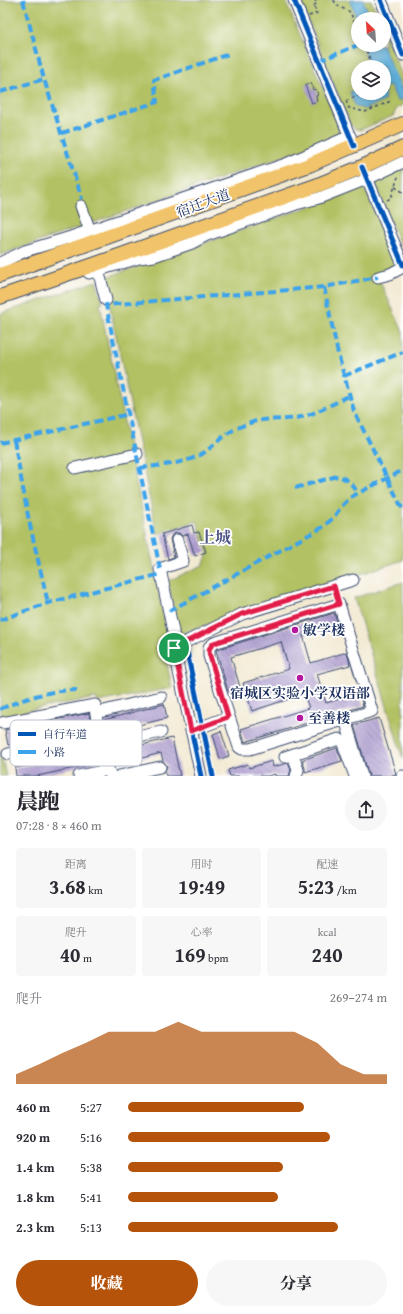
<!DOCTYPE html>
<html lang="zh">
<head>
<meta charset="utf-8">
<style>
  :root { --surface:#fff; --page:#f7f7f7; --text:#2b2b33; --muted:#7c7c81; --accent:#b45309 }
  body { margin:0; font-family:"Gentium Book Plus","Noto Serif SC",serif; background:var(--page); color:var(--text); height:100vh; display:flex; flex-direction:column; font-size:15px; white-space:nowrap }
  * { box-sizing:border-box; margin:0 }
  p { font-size:13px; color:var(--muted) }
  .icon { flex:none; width:22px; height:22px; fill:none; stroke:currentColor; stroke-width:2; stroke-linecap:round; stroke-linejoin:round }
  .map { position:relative; height:776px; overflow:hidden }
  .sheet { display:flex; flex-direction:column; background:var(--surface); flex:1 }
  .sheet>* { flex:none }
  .needle { width:26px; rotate:335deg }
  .controls { position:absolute; left:351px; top:12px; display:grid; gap:8px }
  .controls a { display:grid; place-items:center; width:40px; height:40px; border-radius:50%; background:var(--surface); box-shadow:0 2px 10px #0003; font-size:20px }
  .pin { position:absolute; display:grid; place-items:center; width:34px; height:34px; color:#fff; margin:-17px; border:2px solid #fff; border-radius:50%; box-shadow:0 1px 4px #0007 }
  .round { display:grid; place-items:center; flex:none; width:42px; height:42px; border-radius:21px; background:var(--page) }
  .overview { display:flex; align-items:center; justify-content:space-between; height:68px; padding:0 16px }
  h1 { font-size:22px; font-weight:800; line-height:30px }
  .stats { display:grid; grid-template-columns:repeat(3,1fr); gap:6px; height:68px; padding:4px 16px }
  .stats div { display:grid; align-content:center; border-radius:4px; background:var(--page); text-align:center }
  .stats b { font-size:20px; font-weight:800 }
  .stats small { font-size:11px; font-weight:400 }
  .stats p { font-size:11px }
  .chart { height:112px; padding:8px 16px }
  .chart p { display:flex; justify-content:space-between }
  .chart svg { width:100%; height:72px; margin-top:4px; fill:var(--accent); opacity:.7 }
  .button { display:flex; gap:8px; margin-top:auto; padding:8px 16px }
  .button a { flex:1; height:46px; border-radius:24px; background:var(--accent); color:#fff; font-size:16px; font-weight:800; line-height:46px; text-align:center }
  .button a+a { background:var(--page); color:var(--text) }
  ul { padding:0 16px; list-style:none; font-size:13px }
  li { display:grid; grid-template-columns:64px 48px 1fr; align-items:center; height:30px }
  li i { height:10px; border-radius:5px; background:var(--accent) }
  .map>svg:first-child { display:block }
  .green { fill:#b2c163; stroke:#667860; fill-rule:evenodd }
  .water { fill:#5eafd9; stroke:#3c6f9c }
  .building { fill:url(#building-back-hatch) }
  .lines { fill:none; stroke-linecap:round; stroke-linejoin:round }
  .minor-casing { stroke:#3b4b6f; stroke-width:13 }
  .major-casing { stroke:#3b4b6f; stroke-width:16 }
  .path { stroke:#3b4b6f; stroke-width:1.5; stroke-dasharray:3 3; stroke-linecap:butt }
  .minor { stroke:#fff; stroke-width:11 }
  .major { stroke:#f1c36a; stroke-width:14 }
  .quiet { stroke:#3da3ed; stroke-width:4; stroke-dasharray:8 4; stroke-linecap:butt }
  .cycleway-casing { stroke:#fff; stroke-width:8 }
  .cycleway { stroke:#0057b8; stroke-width:5 }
  .route-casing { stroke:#fff; stroke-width:8 }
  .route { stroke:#e11d48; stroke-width:5 }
  .poi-dot { fill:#b5179e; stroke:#fff; stroke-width:1.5 }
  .labels { text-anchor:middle; stroke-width:3.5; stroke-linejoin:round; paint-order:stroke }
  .street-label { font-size:14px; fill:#1b2f5e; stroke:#fff }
  .poi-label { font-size:14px; font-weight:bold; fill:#1b2f5e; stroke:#fff; text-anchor:start }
  .quarter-label { font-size:16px; font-weight:bold; fill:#4f5686; stroke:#fff }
  .key { fill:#fff; stroke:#bbc1cf; stroke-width:1 }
  .key-label { font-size:11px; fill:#1b2f5e }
</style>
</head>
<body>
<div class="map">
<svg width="403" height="776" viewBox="0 0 403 776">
  <defs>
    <pattern id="building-back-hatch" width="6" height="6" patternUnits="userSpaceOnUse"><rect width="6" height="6" fill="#af9fd0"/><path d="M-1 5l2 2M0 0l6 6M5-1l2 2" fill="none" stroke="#8e82ac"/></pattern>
  </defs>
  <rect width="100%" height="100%" fill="#fff"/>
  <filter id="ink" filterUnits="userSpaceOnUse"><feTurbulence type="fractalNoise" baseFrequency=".025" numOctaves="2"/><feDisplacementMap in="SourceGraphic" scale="8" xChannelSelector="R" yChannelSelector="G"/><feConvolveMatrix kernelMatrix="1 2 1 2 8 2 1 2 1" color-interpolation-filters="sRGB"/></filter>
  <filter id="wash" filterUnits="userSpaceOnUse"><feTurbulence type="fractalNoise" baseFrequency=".012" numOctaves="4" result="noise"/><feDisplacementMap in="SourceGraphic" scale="16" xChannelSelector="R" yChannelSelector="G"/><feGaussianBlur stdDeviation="0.9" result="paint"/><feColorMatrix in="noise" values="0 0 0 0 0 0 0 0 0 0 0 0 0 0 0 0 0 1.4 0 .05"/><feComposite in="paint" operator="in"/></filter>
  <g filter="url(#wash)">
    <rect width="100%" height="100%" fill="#f2e9d1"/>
    <g class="green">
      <path d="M0,0H285L337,121L339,134L328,141L0,255Z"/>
      <path d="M300,0H371L379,19H358V45H384V32L403,78V105L397,108L393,116L360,130L355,129L350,124ZM358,67H384V93H358Z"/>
      <path d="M403,168V252L376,186L377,181Z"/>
      <path d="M364,186L396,262L393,268L377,275L403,332V560L179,634L168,581L203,565L208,553L197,521L157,534L104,278L300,210Z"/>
      <path d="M96,281L103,303L100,304L168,638L162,640L172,688L98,702L96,698L39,708L0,718V314Z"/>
      <path d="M403,582V759L354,598Z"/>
      <path d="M0,750L6,776H0Z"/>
    </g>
    <g class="water">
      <path d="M350,0H363L371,19H358V22Z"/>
      <path d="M362,45H382L403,92V99L397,101L391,86L385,87L384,101L364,109L355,106L350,92L358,88V93H384V67H370Z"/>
    </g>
    <g id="blocks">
      <g class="building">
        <path d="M311,83L313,90L316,89L318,95L316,96L317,101L312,103L305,85Z"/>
        <path d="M192,525L194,533L199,532L206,552L195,556L188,534L182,536L179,533H175L172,535L170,539L174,557L168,559L162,534Z"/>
        <path d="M334,613L338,624L303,635L311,663L347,652L350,665L317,674L326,703L359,693L363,706L245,742L241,729L309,708L304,694L252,711L243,683L289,669L281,642L231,657L240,687L228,691L216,650Z"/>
        <path d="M164,704L167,718L107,733L104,720Z"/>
        <path d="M89,713L91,728L8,745L5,730Z"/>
        <path d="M379,718L396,774L388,776H369L354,725Z"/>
        <path d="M221,731L229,756L220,759L213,734Z"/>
        <path d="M172,738L180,776H166L165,771L167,766L163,761L161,753L115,765L112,752Z"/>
        <path d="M337,748L342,761L305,772V768L302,760Z"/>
        <path d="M95,752L98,763L37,776H16L15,768Z"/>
        <path d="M272,761L273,767L288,763L291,770L289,776H275V774L268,776H230L228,770L248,764L249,768Z"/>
      </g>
    </g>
  </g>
  <g filter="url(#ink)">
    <use href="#blocks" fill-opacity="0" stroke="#3b4b6f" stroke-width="1"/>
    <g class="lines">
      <defs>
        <g id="minor">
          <path d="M294,0L352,142"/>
          <path d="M381,0L403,55"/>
          <path d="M365,173L403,265"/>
          <path d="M81,206L90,231"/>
          <path d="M0,263L25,251L71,237L286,164L350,136"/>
          <path d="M98,270L106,300"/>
          <path d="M89,273L139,258L154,256L192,243L207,235L296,204L319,198L367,179L403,162"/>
          <path d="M378,277L390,274L403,267"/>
          <path d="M75,468L137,454"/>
          <path d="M177,540L183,561L160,569L173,631L174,648L201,776"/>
          <path d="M339,604L372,711L250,749H242L239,747L209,656V647L214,643Z"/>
          <path d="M174,648L242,614L353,580"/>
          <path d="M96,713L161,697"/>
          <path d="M345,719L362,776"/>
          <path d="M2,723L95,705C98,730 100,753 111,776"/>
          <path d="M191,731L228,717"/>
          <path d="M101,745L161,732"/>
          <path d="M8,754L98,734"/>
          <path d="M293,755L298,770L296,776"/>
          <path d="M285,757L339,739L342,741L355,776"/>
          <path d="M79,776L108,770"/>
          <path d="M119,776L160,767"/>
          <path d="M402,776H403"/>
        </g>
        <g id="major">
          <path d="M0,275L309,165L403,124"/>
          <path d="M0,297L96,264L318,185L362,167L403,148"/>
        </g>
      </defs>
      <use href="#minor" class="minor-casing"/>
      <use href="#major" class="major-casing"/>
      <g class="path">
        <path d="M334,0L336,5L350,12L358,30"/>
        <path d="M309,16L317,13L313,5L317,4L315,0"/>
        <path d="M364,45L373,67"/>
        <path d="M367,53L369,45"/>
        <path d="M346,101L349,108L365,112L391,101"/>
        <path d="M346,101L364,93"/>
        <path d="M395,187L403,192"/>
        <path d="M387,200L391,198L399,174"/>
      </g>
      <use href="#minor" class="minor"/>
      <use href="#major" class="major"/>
      <g class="quiet">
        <path d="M23,0L44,79L82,199"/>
        <path d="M319,61L358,45"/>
        <path d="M0,92L44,79"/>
        <path d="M62,133L157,102L154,80L229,54"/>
        <path d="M324,287L338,354L354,411L403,510"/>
        <path d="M344,376L403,352"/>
        <path d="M14,440L29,521L48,603"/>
        <path d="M0,443L129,414"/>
        <path d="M140,468C161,465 187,464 205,452C212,447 218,440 226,435C233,429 242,426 250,423C265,417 280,421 296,418C314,415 332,404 349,396"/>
        <path d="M295,488L337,476C346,477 353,485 358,493"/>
        <path d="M160,569L106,305L324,287L378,277"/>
        <path d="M169,611L323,527L333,518L341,507L351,497L403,470"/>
        <path d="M0,620L48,603L161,574"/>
        <path d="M0,709C26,698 49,690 77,690"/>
      </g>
      <defs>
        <g id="cycleway">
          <path d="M294,0L354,146"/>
          <path d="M381,0L403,55"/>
          <path d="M362,167L403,265"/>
          <path d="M185,642L213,776"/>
          <path d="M174,648L201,776"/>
        </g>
      </defs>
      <use href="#cycleway" class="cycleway-casing"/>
      <use href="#cycleway" class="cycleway"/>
    </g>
  </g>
  <g class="lines" filter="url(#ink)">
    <defs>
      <path id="route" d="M334,586L339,604L214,643C209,647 208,650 210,656L228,717L191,731L174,648L242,614Z"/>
    </defs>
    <use href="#route" class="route-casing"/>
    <use href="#route" class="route"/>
  </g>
  <g class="poi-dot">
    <circle cx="295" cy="630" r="4"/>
    <circle cx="300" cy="678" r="4"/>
    <circle cx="300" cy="718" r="4"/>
  </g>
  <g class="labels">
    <g class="street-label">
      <text transform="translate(203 203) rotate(-20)" y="5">宿迁大道</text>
    </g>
    <g class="poi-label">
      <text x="303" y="635">敏学楼</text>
      <text x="300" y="698" text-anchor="middle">宿城区实验小学双语部</text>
      <text x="308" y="723">至善楼</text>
    </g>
    <g class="quarter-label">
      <text x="215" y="543">上城</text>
    </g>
  </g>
  <rect x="10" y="720" width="132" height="46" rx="6" class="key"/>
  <rect x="18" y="732" width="18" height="4" fill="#0057b8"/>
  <rect x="18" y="750" width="18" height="4" fill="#3da3ed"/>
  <g class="key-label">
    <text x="43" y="738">自行车道</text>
    <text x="43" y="756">小路</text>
  </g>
</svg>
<div class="controls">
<a><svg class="needle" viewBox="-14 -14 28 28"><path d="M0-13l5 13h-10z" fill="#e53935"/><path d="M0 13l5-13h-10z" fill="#7c7c81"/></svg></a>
<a><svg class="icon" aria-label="layers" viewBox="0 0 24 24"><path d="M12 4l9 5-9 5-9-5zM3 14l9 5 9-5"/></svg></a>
</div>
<div class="pin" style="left:174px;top:648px;background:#1e9e55"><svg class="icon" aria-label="arrive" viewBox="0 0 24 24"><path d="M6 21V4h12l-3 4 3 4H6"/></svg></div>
</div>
<section class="sheet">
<div class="overview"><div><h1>晨跑</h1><p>07:28 · 8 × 460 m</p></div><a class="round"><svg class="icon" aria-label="share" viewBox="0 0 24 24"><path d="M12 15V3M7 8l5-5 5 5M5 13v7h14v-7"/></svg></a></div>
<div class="stats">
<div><p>距离</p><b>3.68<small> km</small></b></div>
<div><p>用时</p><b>19:49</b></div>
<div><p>配速</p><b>5:23<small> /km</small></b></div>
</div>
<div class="stats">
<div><p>爬升</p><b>40<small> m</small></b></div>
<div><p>心率</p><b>169<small> bpm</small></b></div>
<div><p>kcal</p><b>240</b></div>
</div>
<div class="chart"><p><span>爬升</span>269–274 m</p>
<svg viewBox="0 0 160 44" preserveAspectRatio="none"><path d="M0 44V38L10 32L20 25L30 19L40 12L50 12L60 12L70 6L80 12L90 12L100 12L110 12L120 12L130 19L140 32L150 38L160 38V44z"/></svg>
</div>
<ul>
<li><b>460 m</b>5:27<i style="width:68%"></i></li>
<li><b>920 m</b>5:16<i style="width:78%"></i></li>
<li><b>1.4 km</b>5:38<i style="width:60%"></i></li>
<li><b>1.8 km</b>5:41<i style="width:58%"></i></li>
<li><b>2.3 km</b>5:13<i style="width:81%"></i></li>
</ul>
<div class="button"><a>收藏</a><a>分享</a></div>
</section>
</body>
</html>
